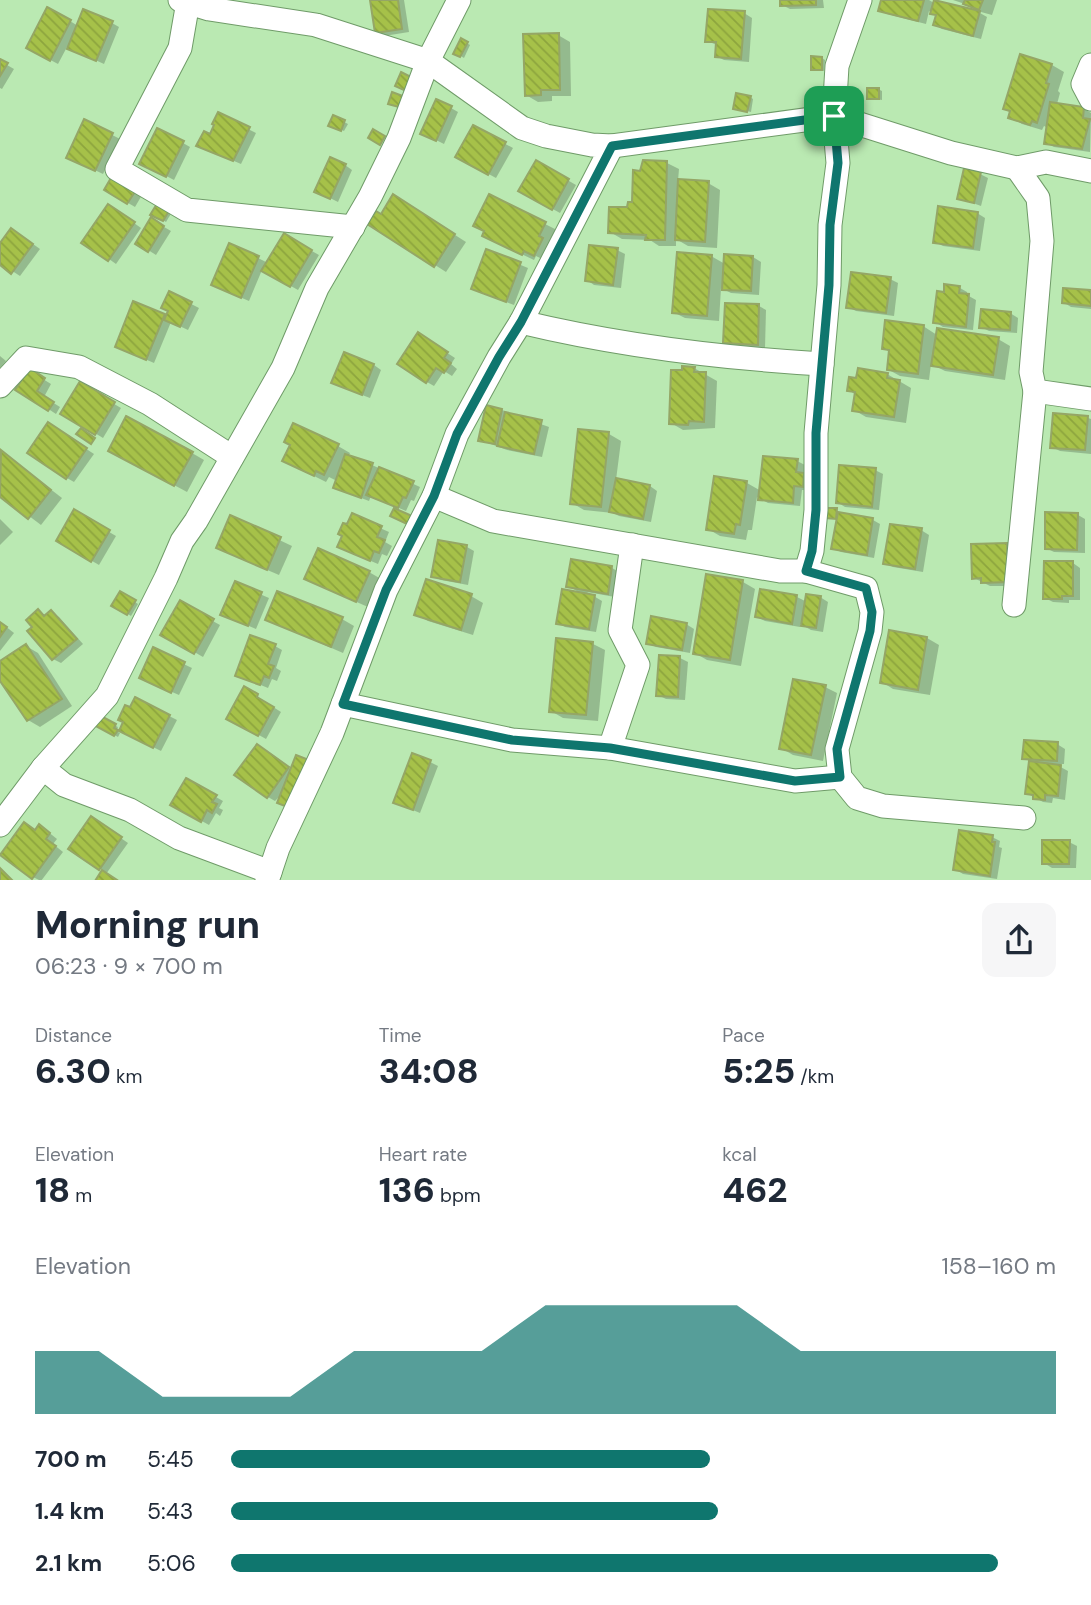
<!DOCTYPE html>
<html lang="en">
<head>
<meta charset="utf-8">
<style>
  :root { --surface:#fff; --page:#f6f6f7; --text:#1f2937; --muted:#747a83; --accent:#0f766e }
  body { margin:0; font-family:"DM Sans",sans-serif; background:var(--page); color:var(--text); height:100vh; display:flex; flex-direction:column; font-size:26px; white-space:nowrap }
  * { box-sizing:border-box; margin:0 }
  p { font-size:23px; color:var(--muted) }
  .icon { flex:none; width:38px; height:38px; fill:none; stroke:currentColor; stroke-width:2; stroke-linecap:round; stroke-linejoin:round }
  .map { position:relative; height:880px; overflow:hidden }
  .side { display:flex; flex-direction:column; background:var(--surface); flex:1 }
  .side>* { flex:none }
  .pin { position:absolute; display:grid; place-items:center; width:60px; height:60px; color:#fff; margin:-30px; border-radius:14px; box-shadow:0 4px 10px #0006 }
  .round { display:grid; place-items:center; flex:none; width:74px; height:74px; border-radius:14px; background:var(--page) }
  .overview { display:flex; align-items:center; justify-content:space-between; height:119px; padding:0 35px }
  h1 { font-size:38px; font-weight:800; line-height:52px }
  .figures { display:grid; grid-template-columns:repeat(3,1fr); gap:10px; height:119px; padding:7px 35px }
  .figures div { display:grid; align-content:center }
  .figures b { font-size:35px; font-weight:800 }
  .figures small { font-size:19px; font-weight:400 }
  .figures p { font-size:19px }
  .chart { height:196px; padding:14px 35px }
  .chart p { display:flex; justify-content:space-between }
  .chart svg { width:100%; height:126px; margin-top:7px; fill:var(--accent); opacity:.7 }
  ul { padding:0 35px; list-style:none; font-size:23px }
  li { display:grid; grid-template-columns:112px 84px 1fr; align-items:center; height:52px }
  li i { height:18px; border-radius:9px; background:var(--accent) }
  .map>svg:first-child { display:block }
  .shadow { fill:#0003 }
  .building { fill:url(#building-back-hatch); stroke:#95a666; stroke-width:2 }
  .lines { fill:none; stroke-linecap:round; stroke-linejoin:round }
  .street-casing { stroke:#6f9b68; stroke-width:25 }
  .street { stroke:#fff; stroke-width:23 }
  .route-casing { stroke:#fff; stroke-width:14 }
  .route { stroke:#0f766e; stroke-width:9 }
</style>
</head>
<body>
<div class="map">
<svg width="1091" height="881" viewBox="0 0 1091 881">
  <defs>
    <pattern id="building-back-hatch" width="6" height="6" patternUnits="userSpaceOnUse" patternTransform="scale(1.75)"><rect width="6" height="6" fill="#a6c149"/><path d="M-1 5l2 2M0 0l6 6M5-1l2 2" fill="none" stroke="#8da53e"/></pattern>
  </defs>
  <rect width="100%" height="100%" fill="#bae9b2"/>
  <g class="shadow">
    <path d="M372,0H404L409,32L384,36L376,32Z"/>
    <path d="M782,0H823L824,8L790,9L782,5Z"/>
    <path d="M883,0H929L934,3L935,2L980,13L968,5L953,0H997L992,15L981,12L980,13L987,17L981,39L942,29L935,25L937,16L929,11L926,24L887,14L880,10Z"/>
    <path d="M744,13L752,18L749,62L724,60L716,56L717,45L707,41Z"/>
    <path d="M70,21L78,26L112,23L119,27L104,64L67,47L58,64L28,48Z"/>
    <path d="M558,35L570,42L571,96H552V101L538,102L526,95Z"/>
    <path d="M462,40L470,45L464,58L456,53Z"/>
    <path d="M1021,56L1052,65L1064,72L1058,91L1060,93L1057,104L1084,109L1091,113L1090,152L1054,147L1046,143L1048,128L1044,126L1042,130L1022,124L1010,117L1011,112L1005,108Z"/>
    <path d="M822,58L825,60L824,71L813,69Z"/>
    <path d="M0,61L14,69L2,89L0,88Z"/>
    <path d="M878,89L882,91V100L869,98Z"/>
    <path d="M750,97L753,99L751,112L735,108Z"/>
    <path d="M451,108L458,112L444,144L430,137Z"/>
    <path d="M218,114L256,133L241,164L206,149Z"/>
    <path d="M334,117L348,124L344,131L331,125Z"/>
    <path d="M85,121L120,139L103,174L76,161Z"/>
    <path d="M474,127L513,148L496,178L457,157Z"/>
    <path d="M183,143L190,147L174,180L149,167Z"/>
    <path d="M536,162L576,185L560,213L520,191Z"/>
    <path d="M667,163L679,169L678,181L708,183L720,190L717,248L688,246L676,239V246H659L650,240L622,239L610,232L634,203L642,172Z"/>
    <path d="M345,165L352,170L338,202L324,195Z"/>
    <path d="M980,174L988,178L981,206L959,198Z"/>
    <path d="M113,178L142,195L135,207L106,190Z"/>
    <path d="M489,196L557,230L546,261L536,256L534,260L496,242Z"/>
    <path d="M405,203L466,242L446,272L435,265L381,216Z"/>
    <path d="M158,204L172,212L166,222L153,214Z"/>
    <path d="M116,210L141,228L116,264L109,259Z"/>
    <path d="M977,213L985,218L980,251L943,246L935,242Z"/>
    <path d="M152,220L171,231L156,255L137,243Z"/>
    <path d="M19,234L40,249L20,276L0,263V246Z"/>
    <path d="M285,236L319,255L298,290L262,270L249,301L221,289L258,258L268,263Z"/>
    <path d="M617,250L625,254L621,288L594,285L587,280Z"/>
    <path d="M487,251L528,268L514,305L480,292Z"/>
    <path d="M711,256L725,264V256L753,257L761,262L759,295L731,293L721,288L719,321L685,318L673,312Z"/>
    <path d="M890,279L898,283L894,316L856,311L848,307Z"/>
    <path d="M946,286L960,288L967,292V295L976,300L973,330L943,327L935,322Z"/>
    <path d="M1091,292V309L1071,307L1063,302Z"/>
    <path d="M170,293L199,308L188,330L171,322L154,363L117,347L164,315L167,317L170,311Z"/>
    <path d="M759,306L766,310L765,348L733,347L725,342Z"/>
    <path d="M1010,313L1018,318L1017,333L989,331L981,327Z"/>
    <path d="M923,326L937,335L998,339L1010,346L1005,380L945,371L931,364L929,380L900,376L889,370L891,353L884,348Z"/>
    <path d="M426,339L455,358L451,364L457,369L452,376L444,371L434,386L427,382Z"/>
    <path d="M0,356L6,361L0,368Z"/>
    <path d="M374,365L381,370L370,398L341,387Z"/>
    <path d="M694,368L717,381L715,428L683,430L671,423Z"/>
    <path d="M30,371L51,384L44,397L60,407L56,414L18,389Z"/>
    <path d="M887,374L911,388L906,423L866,417L854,410L856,395L849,390L858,380Z"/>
    <path d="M80,384L121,408L103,438L62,413Z"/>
    <path d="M502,410L549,427L542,457L507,450L480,440Z"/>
    <path d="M1088,418L1091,419V454L1060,451L1052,447Z"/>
    <path d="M56,429L94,454L74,482L67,478Z"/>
    <path d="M580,431L609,434L621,441L616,480L650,486L657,491L651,522L619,516L613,513L584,510L572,503Z"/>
    <path d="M338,446L350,453L348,457L372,465L420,487L414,501L411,500L406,511L371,496L369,501L335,488L337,481L329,477L326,482L296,467Z"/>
    <path d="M2,452L62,498L41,525L0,494Z"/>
    <path d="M192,453L204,460L187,492L122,457Z"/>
    <path d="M797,461L805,465L804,475L811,479L810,490H802L800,506L768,503L757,497L752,530H748L746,540L720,536L708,529L747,483L761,491Z"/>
    <path d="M875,470L883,474L879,510L845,507L837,502Z"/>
    <path d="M836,510L839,514L873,520L880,524L874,558L841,552L833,548L838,520L828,517Z"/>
    <path d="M75,512L116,536L99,565L58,541Z"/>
    <path d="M1078,515L1085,519V553L1054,552L1046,548Z"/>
    <path d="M353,516L389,532L385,542L392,546L387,556L382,554L378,564L347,551L348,527Z"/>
    <path d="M231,517L292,546L279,575L230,554Z"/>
    <path d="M0,519L13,532L0,545Z"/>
    <path d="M921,530L929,535L923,572L893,567L885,563Z"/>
    <path d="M440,542L467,547L474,551L468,585L441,580L433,576Z"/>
    <path d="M1006,545L1014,549L1015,586H990L974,578Z"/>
    <path d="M572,561L612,568L619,572L615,597L587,592L602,601L596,632L565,627L558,623L582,594L568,586Z"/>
    <path d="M1073,563L1080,568V600H1069V603L1053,602L1045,598Z"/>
    <path d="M369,572L381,579L368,607L318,585Z"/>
    <path d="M427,581L471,596L483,603L473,635L428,621L416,614Z"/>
    <path d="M743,582L755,589L741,666L707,660L695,653Z"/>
    <path d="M235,583L269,598L256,629L230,618Z"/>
    <path d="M121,593L138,604L131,616L114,605Z"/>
    <path d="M797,597L807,602L820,597L828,602L823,632L811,630L800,624V627L765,621L757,617Z"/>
    <path d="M180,603L220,625L203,657L163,634Z"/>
    <path d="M38,611L47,616L51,612L59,617L83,644L61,663L53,659L29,632L35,627Z"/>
    <path d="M342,619L354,626L343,653L267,620Z"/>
    <path d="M0,622L14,633L0,651Z"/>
    <path d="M686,624L694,629L690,653L656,647L648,643Z"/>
    <path d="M927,638L939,645L930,695L893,689L882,682Z"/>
    <path d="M593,644L605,650L598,721L563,718L551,711Z"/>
    <path d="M26,646L38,653L72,706L40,727L28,720L0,678V663Z"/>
    <path d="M275,646L282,650L276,668L281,671L277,681L272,679L268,688L237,675Z"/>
    <path d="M154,650L192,668L179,695L149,682Z"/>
    <path d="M661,657L680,658L688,662L685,700L666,699L658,695Z"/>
    <path d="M825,687L837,693L823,761L793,755L781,748Z"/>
    <path d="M245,689L281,712L266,739L229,718Z"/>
    <path d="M136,699L177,720L161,751L121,731L118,737L99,726L100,718L118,727L116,731L120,733Z"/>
    <path d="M1057,744L1065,749L1064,764H1055L1068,771L1065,800L1053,798L1052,803L1043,802L1027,793L1031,762L1024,758Z"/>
    <path d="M265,750L292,770L282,794L275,801L268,797Z"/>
    <path d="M430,762L438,766L420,813L403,806Z"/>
    <path d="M186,780L223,801L219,808L223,810L220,816L216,813L209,825L173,805Z"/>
    <path d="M99,823L128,843L106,874L97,881L104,871L71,849Z"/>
    <path d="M36,831H47L57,839L53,844L63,852L41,881L33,877Z"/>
    <path d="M992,837L1000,841L999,847L1002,848L997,879L963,874L955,869Z"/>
    <path d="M1069,842L1077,846L1076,868H1052L1044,863Z"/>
  </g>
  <g class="building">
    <path d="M370,0H398L402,29L375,33Z"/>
    <path d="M780,0H816V5L780,6Z"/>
    <path d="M881,0H924L918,21L878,11Z"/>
    <path d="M934,0L980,11L973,36L933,25L936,15L930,14Z"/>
    <path d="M965,0H983L979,10L963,4Z"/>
    <path d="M47,7L71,20L50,61L26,48Z"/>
    <path d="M83,9L113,21L96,61L67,49Z"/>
    <path d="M708,9L745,11L741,59L715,57L716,42H705Z"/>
    <path d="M559,33L560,90H541V95L525,96L523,34Z"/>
    <path d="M461,38L468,42L460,57L453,54Z"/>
    <path d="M1020,54L1052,64L1046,83L1049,84L1037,123L1032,121L1030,125L1008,118L1010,111L1003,109Z"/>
    <path d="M811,56L822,57V70H811Z"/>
    <path d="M0,59L8,63L0,76Z"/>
    <path d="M401,72L411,77L406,91L395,86Z"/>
    <rect x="867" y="88" width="12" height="11"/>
    <path d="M392,92L403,96L399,107L388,104Z"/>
    <path d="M736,93L751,96L747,112L733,109Z"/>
    <path d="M436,99L452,106L436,141L420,134Z"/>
    <path d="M1050,102L1084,107L1083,118L1090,119L1082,149L1044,144Z"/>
    <path d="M218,112L250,127L233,161L196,146L204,131L210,134L214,125L212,124Z"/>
    <path d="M333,115L345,120L341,131L328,126Z"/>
    <path d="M84,119L113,133L95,171L66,158Z"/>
    <path d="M473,125L506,142L488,175L455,157Z"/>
    <path d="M157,128L184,141L166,177L139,164Z"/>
    <path d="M373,129L385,136L380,145L368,138Z"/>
    <path d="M330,157L346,164L330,199L314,192Z"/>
    <path d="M536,160L569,179L552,210L518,191Z"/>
    <path d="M643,160L667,161L665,240H645L646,235L608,233L609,207H627L628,202H632L633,170L640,171Z"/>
    <path d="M964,168L981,172L974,203L957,199Z"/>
    <path d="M112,176L136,190L127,204L104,190Z"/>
    <path d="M678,179L709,181L705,242L675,240Z"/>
    <path d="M393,194L455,234L434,267L367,224L376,211L381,214Z"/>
    <path d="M489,194L546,222L539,236L543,238L534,256L524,251L522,255L482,236L484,231L473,226Z"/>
    <path d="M158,202L170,209L163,221L150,215Z"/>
    <path d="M108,204L135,222L108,261L81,243Z"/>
    <path d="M938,206L978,212L973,248L933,243Z"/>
    <path d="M151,217L164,226L148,252L135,244Z"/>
    <path d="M11,228L33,244L11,274L0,265V243Z"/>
    <path d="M284,233L312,250L290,287L261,271Z"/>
    <path d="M229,243L259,256L241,298L211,285Z"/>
    <path d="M589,245L618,248L613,285L585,281Z"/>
    <path d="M486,249L521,262L506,302L471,289Z"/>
    <path d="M677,252L712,255L707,316L672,313Z"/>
    <path d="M724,254L753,256L751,291L722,290Z"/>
    <path d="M851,272L891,277L886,313L846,308Z"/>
    <path d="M944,284L960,286L959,293L969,294L966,327L933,323L937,291L944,292Z"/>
    <path d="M1063,288L1091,290V306L1062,303Z"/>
    <path d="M169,291L192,302L180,327L164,320L168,311L161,308Z"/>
    <path d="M133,301L165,314L146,360L115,347Z"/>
    <path d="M725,303L759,304L758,345L723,343Z"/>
    <path d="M981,309L1011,312L1010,330L979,328Z"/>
    <path d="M885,320L924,325L918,374L887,370L889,350L882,349Z"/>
    <path d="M937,328L999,337L993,375L931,366Z"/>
    <path d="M418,332L448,352L444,358L451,363L444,373L436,368L426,383L397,364Z"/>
    <path d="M344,352L374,364L362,395L331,383Z"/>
    <path d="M682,366L695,367L694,372H706L704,422L689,421L688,425L669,424L671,370H682Z"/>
    <path d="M30,368L45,378L37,391L54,402L48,411L15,390Z"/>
    <path d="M858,368L888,373L887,378L900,380L894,417L852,411L855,392L847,391L849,377L856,378Z"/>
    <path d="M80,381L115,402L95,435L60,414Z"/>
    <path d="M486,405L502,409L495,444L478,441Z"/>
    <path d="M505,412L542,420L534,454L497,446Z"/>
    <path d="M1053,413L1088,416L1085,450L1050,448Z"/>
    <path d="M126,416L193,452L174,486L108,451Z"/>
    <path d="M48,422L87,448L66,479L27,453Z"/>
    <path d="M293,423L339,444L324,475L316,471L314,476L282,461L290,445L284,442Z"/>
    <path d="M81,428L95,438L91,444L76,434Z"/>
    <path d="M578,429L609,432L601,507L570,504Z"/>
    <path d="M1,450L51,490L28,519L0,497Z"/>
    <path d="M345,454L373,463L361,498L333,488Z"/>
    <path d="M763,456L798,459L796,472L804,473L803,487L794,486L793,503L758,500Z"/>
    <path d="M839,465L876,468L872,507L836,503Z"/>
    <path d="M379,467L414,481L406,498L403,497L398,508L366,495Z"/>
    <path d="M714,476L747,481L740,525L736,524L734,534L706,530Z"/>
    <path d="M616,478L650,485L643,519L609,512Z"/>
    <path d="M394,508L412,516L407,524L390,516Z"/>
    <path d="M827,508H837L836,519L826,518Z"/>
    <path d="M74,509L110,530L91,562L56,541Z"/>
    <path d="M838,512L873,518L867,555L831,549Z"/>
    <path d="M1045,512L1078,513L1077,550L1045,549Z"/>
    <path d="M352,513L382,526L377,537L385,540L379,553L374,551L370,561L337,547L342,536L338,534L343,523L347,524Z"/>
    <path d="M230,515L281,537L267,570L216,548Z"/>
    <path d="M890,524L922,528L915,569L883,564Z"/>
    <path d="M438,540L467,545L460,582L431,577Z"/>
    <path d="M1007,543L1008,582L981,583V578L972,579L971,544Z"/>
    <path d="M318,548L370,571L356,602L304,579Z"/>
    <path d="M571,559L612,566L608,594L566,587Z"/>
    <path d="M1044,561H1073V596H1062V599H1043Z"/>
    <path d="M706,574L743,580L730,660L693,654Z"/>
    <path d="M426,579L472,594L461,630L414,615Z"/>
    <path d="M235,581L262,592L248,626L220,615Z"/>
    <path d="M562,589L595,595L589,629L556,624Z"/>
    <path d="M760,589L797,595L792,624L755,617Z"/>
    <path d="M120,591L136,600L127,615L111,606Z"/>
    <path d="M277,591L343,617L331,647L265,620Z"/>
    <path d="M806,594L821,596L816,628L801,626Z"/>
    <path d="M180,600L214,619L194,654L160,635Z"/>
    <path d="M38,609L44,616L51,610L77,639L52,660L27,631L32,627L26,620Z"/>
    <path d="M651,616L687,623L682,650L646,644Z"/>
    <path d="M0,622L7,627L0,637Z"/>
    <path d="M889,630L927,637L918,690L880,683Z"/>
    <path d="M250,635L276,644L268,664L274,666L269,678L264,676L260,685L235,676Z"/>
    <path d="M556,638L593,642L586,715L549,712Z"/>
    <path d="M26,644L62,699L27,721L0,681V661Z"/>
    <path d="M153,647L185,662L171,693L139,678Z"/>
    <path d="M659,655L680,656L678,697L656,696Z"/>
    <path d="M793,679L826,685L811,755L779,749Z"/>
    <path d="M244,686L258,694L257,697L274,707L258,736L226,719Z"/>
    <path d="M135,697L170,715L153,748L119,731L123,722L118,720L125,705L130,707Z"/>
    <path d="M99,715L116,724L114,728L118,730L114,736L94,725Z"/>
    <path d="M1024,740L1058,742L1057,761L1022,759Z"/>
    <path d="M257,744L289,767L267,798L234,775Z"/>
    <path d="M412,753L431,760L413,810L393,803Z"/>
    <path d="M296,755L309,760L290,808L277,803Z"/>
    <path d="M1029,761L1061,765L1058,796L1045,795V800L1033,799V795L1025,794Z"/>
    <path d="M186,778L217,795L212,802L217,804L212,813L207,810L201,822L170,805Z"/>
    <path d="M91,816L122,837L99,870L68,849Z"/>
    <path d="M24,822L35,830L39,824L50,833L46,839L56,846L32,879L0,855Z"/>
    <path d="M959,830L993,835L992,842H995L990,876L953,870Z"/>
    <path d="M1042,840H1070L1069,864H1042Z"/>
    <path d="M0,868L13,881H0Z"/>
    <path d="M102,870L117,880L116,881H95Z"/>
  </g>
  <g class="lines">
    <defs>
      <g id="street">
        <path d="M180,0L209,9L316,25L428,61L522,128L546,136L592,145L612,146L521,322L499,357L457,434L434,496L386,590L332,733L278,848L267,881"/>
        <path d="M188,2L180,48L117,169L187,210L353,227"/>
        <path d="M1091,65L1083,84L1091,99"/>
        <path d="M612,146L834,116L837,66L860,0"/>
        <path d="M1017,168L1038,198L1042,241L1031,372L1035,391L1091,399"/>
        <path d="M521,322C621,346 720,358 822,364"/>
        <path d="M0,386L26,358L79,367L150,404L232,457"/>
        <path d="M434,496L493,521L780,571H806L866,588L872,612L870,631L837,749L840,777L857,798L883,806L1024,818"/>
        <path d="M806,571L812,551L816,510V433L829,285L830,225L838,163L834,116L951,153L1017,168L1046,162L1091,171"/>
        <path d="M1014,605L1035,391"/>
        <path d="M343,704L512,740L610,748L795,781L840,777"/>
        <path d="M610,748L638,665L620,630L632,545"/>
        <path d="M43,768L64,785L130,810L179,838L270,872"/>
        <path d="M0,825L43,768L107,696L166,578L182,541L196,521L283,368L317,288L370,197L399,138L428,61L459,0"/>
      </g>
    </defs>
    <use href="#street" class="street-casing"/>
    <use href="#street" class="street"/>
  </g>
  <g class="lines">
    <defs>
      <path id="route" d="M834,116L838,163L830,225L829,285L816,433V510L812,551L806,571L866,588L872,612L870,631L837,749L840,777L795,781L610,748L512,740L343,704L386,590L434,496L457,434L499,357L521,322L612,146Z"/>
    </defs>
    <use href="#route" class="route-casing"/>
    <use href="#route" class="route"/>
  </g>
</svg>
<div class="pin" style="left:834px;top:116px;background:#1e9e55"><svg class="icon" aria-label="arrive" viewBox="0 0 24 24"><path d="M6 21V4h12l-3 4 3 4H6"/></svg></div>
</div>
<section class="side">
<div class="overview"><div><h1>Morning run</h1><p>06:23 · 9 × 700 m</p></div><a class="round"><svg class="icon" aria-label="share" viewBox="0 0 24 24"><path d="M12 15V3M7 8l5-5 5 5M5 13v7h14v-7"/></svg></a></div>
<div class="figures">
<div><p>Distance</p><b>6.30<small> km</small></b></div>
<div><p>Time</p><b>34:08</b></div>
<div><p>Pace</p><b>5:25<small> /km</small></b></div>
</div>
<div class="figures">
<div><p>Elevation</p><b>18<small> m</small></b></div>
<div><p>Heart rate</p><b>136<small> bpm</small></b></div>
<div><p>kcal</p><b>462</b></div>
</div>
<div class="chart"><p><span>Elevation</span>158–160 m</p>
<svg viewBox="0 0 160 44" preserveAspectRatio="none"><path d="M0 44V22L10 22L20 38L30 38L40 38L50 22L60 22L70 22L80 6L90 6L100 6L110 6L120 22L130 22L140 22L150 22L160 22V44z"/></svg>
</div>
<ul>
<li><b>700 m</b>5:45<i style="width:58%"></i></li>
<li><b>1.4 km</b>5:43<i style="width:59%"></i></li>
<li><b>2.1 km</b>5:06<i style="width:93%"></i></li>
</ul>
</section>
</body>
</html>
